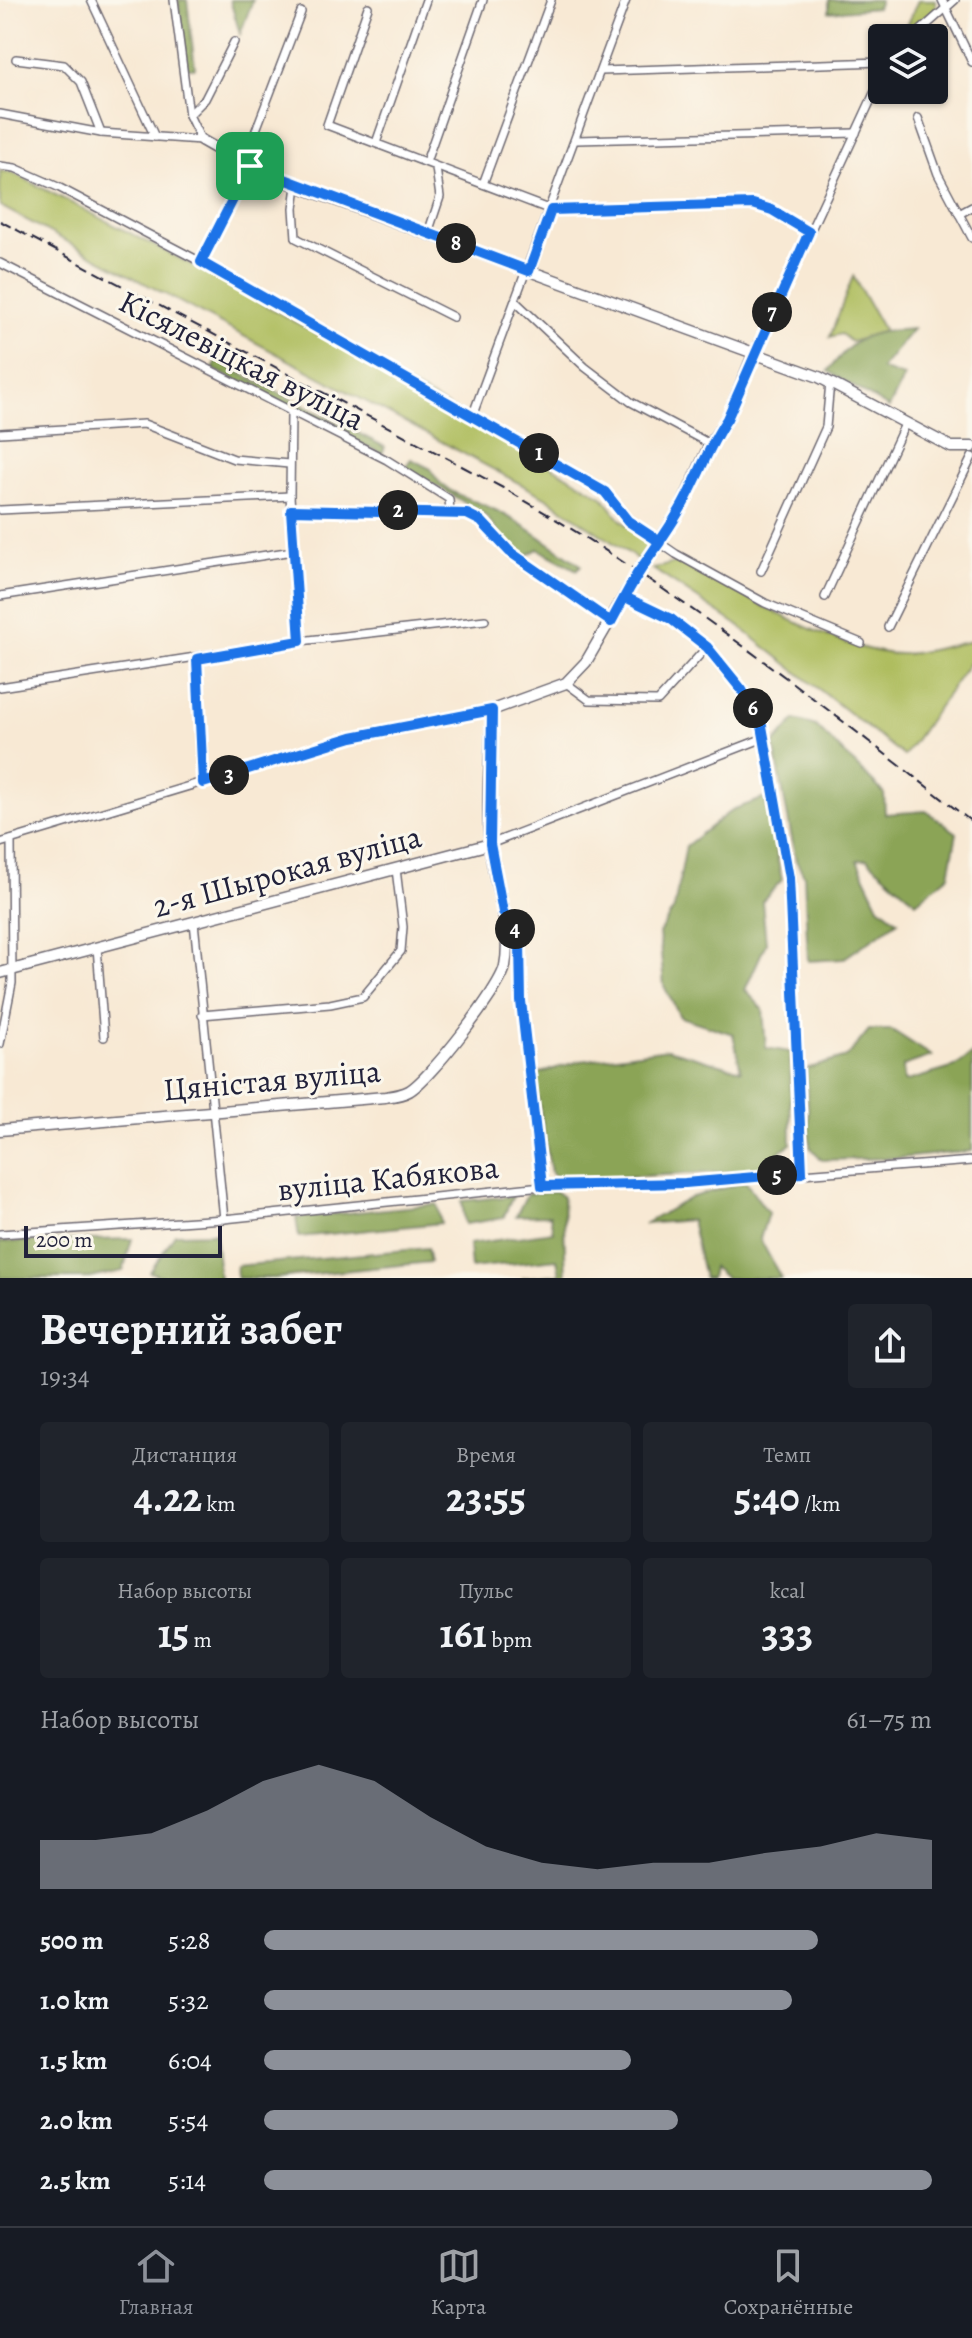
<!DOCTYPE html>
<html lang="ru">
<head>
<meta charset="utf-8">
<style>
  :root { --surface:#171b24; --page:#20242c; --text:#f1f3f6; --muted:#9ea1a6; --line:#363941; --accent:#8c9099 }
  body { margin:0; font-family:Alegreya,serif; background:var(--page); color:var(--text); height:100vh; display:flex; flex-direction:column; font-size:30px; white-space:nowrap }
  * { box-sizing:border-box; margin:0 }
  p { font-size:26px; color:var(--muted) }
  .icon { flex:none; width:44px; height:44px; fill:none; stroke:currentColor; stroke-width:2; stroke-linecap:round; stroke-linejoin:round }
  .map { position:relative; height:1278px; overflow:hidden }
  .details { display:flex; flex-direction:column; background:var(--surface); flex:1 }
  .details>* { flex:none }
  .controls { position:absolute; left:868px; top:24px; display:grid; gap:16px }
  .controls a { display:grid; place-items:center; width:80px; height:80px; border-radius:8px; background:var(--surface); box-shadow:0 2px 6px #0004; font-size:40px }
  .scale { position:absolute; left:24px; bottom:20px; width:198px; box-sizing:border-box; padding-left:8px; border:4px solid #22223b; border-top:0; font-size:22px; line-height:28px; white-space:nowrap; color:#22223b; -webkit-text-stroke:6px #fbf7ec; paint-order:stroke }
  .pin { position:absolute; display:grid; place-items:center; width:68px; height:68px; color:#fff; margin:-34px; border-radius:16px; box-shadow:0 4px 12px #0006 }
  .km { position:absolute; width:40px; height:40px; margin:-20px; border-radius:50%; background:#222; color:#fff; font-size:22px; line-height:40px; text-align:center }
  .round { display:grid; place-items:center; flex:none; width:84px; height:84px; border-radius:8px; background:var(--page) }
  .head { display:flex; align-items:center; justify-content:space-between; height:136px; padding:0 40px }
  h1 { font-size:44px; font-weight:600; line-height:60px }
  .stats { display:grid; grid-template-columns:repeat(3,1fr); gap:12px; height:136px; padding:8px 40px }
  .stats div { display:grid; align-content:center; border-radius:8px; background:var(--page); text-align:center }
  .stats b { font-size:40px; font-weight:600 }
  .stats small { font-size:22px; font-weight:400 }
  .stats p { font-size:22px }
  .chart { height:224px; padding:16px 40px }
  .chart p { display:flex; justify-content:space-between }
  .chart svg { width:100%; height:144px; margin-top:8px; fill:var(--accent); opacity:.7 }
  ul { padding:0 40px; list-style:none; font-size:26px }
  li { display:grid; grid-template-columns:128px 96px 1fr; align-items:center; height:60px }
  li i { height:20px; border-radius:10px; background:var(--accent) }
  .tab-bar { display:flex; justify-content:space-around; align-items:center; height:112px; border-top:2px solid var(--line); background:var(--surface); font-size:22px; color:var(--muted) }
  .tab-bar a { display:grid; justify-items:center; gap:4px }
  .tab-bar .on { color:var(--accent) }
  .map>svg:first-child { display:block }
  .green { fill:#afbd5f; stroke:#68704d; stroke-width:2 }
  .forest { fill:#8ba456; stroke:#566348; stroke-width:2 }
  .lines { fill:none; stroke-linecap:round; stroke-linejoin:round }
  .street-casing { stroke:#6d6871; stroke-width:10 }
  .secondary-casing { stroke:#6d6871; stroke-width:13 }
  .street { stroke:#fff; stroke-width:7 }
  .secondary { stroke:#fff; stroke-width:10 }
  .rail { stroke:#22223b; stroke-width:2; stroke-dasharray:12 6; stroke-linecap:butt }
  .route-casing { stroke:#fff; stroke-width:16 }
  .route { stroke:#1a73e8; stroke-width:10 }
  .labels { text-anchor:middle; stroke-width:6; stroke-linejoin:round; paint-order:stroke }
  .street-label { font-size:32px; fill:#22223b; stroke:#fbf7ec }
</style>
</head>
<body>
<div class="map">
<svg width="972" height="1278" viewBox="0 0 972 1278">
  <rect width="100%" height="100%" fill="#fbf7ec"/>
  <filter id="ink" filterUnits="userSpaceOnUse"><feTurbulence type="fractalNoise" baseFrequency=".0125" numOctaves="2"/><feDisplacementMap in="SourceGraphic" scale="16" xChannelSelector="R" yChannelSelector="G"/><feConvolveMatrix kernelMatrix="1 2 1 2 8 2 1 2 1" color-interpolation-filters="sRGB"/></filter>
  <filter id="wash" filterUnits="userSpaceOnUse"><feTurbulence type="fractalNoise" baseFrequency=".006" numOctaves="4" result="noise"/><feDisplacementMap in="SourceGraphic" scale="32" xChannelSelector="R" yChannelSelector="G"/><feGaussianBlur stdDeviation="1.8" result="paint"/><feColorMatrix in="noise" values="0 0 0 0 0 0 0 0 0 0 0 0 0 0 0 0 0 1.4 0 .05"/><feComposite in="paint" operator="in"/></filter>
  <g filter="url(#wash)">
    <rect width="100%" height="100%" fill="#f8e9d4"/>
    <g class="green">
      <path d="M918,0H935L936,8L908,38H902Z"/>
      <path d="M0,171L13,173L198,268L467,417L602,496L620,519L650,544L639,560L545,497L0,206Z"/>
      <path d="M853,276L884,331L851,342L841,334L830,337Z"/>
      <path d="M683,560C732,591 847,657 905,654C927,652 950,645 972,641V659L904,756L737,625L653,569Z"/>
    </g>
    <g class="forest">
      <path d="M178,0H187L195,68H187Z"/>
      <path d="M230,0H253L240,34Z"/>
      <path d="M829,0H880L877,8L829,12Z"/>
      <path d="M913,329L881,369L904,377L889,408L828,371C856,335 867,332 913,329Z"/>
      <path d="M217,361L385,447L382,454L213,369Z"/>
      <path d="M411,459L431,469C440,493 470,498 491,508C522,522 552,546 581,565L577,570L538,549L524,557L507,545L485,515L405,467Z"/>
      <path d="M795,720L816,726L884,793L885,814L926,811L957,833L949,875L916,902L867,859L857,860L879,906L898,921L843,959L808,961L804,875L796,861L774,744Z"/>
      <path d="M765,798L782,880L762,901L766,943L745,990L763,1009L766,1048L790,1052L791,1144L781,1150L767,1170L561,1180L551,1173L534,1075L580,1061L668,1049L741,1070L733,1034L680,1017L664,986L659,933L674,909L686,846L732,810Z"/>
      <path d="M869,1030H892L932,1056L903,1066L904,1082L955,1067L972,1054V1151L899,1158L822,1160L810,1147L806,1069L847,1057Z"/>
      <path d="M746,1182L768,1213L760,1239L781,1278H726L713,1267L711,1278H704L691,1220L644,1224L692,1197Z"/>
      <path d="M555,1191L563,1197L566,1278H522L560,1274L557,1259L471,1268L469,1244L553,1232L550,1215L516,1216L527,1194Z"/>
      <path d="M513,1196L503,1218L465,1224L462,1201Z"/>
      <path d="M437,1204L441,1223L299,1237L296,1218Z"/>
      <path d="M215,1233L219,1278H188L186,1274L166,1278L150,1272L175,1234Z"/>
      <path d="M132,1239L123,1271L90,1278H0V1242Z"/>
      <path d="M427,1248L430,1262L274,1278H237L236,1266Z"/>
    </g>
  </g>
  <g filter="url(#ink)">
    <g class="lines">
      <defs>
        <g id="street">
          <path d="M91,0L155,137"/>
          <path d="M942,0L972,62"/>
          <path d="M368,7L327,125L551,210L753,204L772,210L809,232"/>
          <path d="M912,38L955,0"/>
          <path d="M16,59L64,65L81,82L101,133"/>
          <path d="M601,71L882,62"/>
          <path d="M0,114L101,133L201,140L189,115L174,0"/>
          <path d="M189,115L205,99L234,42"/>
          <path d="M918,118L938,174L972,238"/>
          <path d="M577,140L856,133"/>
          <path d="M376,143L426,0"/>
          <path d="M426,162L483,0"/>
          <path d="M243,164L301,12"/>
          <path d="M0,166L15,168L58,187L201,262L605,492L628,521L676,554L765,603L861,643"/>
          <path d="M483,184L551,0"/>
          <path d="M297,186L294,208L296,238L453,317"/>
          <path d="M959,214L972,207"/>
          <path d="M428,233L440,197L436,168"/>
          <path d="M201,262L250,166"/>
          <path d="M0,263L387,460L449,499L450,512"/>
          <path d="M517,303L585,367L631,402L710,444"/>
          <path d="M754,353L882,76"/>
          <path d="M291,413L290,496L300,641"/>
          <path d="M473,414L626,0"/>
          <path d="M0,433L144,424L234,459L289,464"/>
          <path d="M0,510L290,496"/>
          <path d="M291,510L467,514L481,521L510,552L611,622"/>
          <path d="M761,571L826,427L830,382"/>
          <path d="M0,596L293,551"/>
          <path d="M625,597L671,619L707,647L742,690L762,726L789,878L802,1173"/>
          <path d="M825,597L905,424"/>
          <path d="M888,627L972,457"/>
          <path d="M197,659L203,783"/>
          <path d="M566,683L589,700L658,701L707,647"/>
          <path d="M0,687L300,641L485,620"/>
          <path d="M0,843L352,737L492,710"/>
          <path d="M490,844L764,738"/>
          <path d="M505,914L513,923L520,942L521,1001L542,1186"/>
          <path d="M194,922L224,1219"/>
          <path d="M97,947L104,1037"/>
          <path d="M202,1015L330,1004L363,997L401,951L403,927L396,869"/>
          <path d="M0,1044L12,983L11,840"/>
          <path d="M0,1234L224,1219L542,1186L685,1183L972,1161"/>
        </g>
        <g id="secondary">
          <path d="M201,140L243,164L297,186L819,377L951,447H972"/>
          <path d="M0,973L490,844"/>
          <path d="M0,1130L385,1097C393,1096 402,1095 409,1091C429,1080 501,988 505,966C513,925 493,885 490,845C486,801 491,754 492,710L566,683L586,662L637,574L680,510L710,444L727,419L754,353"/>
        </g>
      </defs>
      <use href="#street" class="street-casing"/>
      <use href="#secondary" class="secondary-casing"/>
      <use href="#street" class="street"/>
      <use href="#secondary" class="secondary"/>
      <path class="rail" d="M0,221L503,488C671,584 820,703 972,822"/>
    </g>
  </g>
  <g class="lines" filter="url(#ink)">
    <defs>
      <path id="route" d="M250,166L201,262L605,492L628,521L660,542L637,574L611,622L510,552L481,521L467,514L291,510L300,641L197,659L203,783L352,737L492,710L490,844L503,912L513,923L520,942L521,1001L542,1186L685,1183L802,1173L789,878L762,726L742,690L707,647L671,619L625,597C640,567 661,542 678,513C697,482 707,448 727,419L809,232L772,210L753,204L551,210L529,271L250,166"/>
    </defs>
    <use href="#route" class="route-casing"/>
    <use href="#route" class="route"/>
  </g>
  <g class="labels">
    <g class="street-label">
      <text transform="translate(242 360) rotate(27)" y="11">Кісялевіцкая вуліца</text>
      <text transform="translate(287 871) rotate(-15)" y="11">2-я Шырокая вуліца</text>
      <text transform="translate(272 1080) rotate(-5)" y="11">Цяністая вуліца</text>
      <text transform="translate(388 1178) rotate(-6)" y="11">вуліца Кабякова</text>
    </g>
  </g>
</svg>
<div class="controls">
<a><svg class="icon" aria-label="layers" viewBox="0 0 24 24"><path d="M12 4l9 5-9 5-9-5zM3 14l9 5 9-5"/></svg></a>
</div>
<div class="scale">200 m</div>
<div class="pin" style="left:250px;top:166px;background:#1e9e55"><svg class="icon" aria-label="arrive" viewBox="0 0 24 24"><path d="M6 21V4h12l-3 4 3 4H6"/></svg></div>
<b class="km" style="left:539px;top:453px">1</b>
<b class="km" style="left:398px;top:510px">2</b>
<b class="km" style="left:229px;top:775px">3</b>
<b class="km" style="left:515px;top:929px">4</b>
<b class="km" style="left:777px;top:1175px">5</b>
<b class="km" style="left:753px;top:708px">6</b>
<b class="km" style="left:772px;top:312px">7</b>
<b class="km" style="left:456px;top:243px">8</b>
</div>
<section class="details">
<div class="head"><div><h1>Вечерний забег</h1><p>19:34</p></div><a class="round"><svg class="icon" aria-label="share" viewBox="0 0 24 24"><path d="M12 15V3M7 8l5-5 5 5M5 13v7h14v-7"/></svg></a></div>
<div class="stats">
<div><p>Дистанция</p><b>4.22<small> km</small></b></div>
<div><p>Время</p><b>23:55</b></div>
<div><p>Темп</p><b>5:40<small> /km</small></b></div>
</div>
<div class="stats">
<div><p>Набор высоты</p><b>15<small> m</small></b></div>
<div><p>Пульс</p><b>161<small> bpm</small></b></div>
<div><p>kcal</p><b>333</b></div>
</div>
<div class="chart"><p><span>Набор высоты</span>61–75 m</p>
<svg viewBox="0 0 160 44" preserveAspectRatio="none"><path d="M0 44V29L10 29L20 27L30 20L40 11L50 6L60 11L70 22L80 31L90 36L100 38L110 36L120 36L130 33L140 31L150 27L160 29V44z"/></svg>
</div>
<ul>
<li><b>500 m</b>5:28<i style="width:83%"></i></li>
<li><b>1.0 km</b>5:32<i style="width:79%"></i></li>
<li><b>1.5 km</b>6:04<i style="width:55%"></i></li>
<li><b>2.0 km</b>5:54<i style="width:62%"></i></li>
<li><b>2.5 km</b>5:14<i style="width:100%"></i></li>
</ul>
</section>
<nav class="tab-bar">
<a class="on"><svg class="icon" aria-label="home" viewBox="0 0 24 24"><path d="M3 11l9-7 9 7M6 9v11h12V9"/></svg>Главная</a>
<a><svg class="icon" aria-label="map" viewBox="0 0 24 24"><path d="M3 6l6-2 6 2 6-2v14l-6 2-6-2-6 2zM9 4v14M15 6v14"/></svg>Карта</a>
<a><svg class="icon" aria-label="saved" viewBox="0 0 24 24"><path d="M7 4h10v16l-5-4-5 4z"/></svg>Сохранённые</a>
</nav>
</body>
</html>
